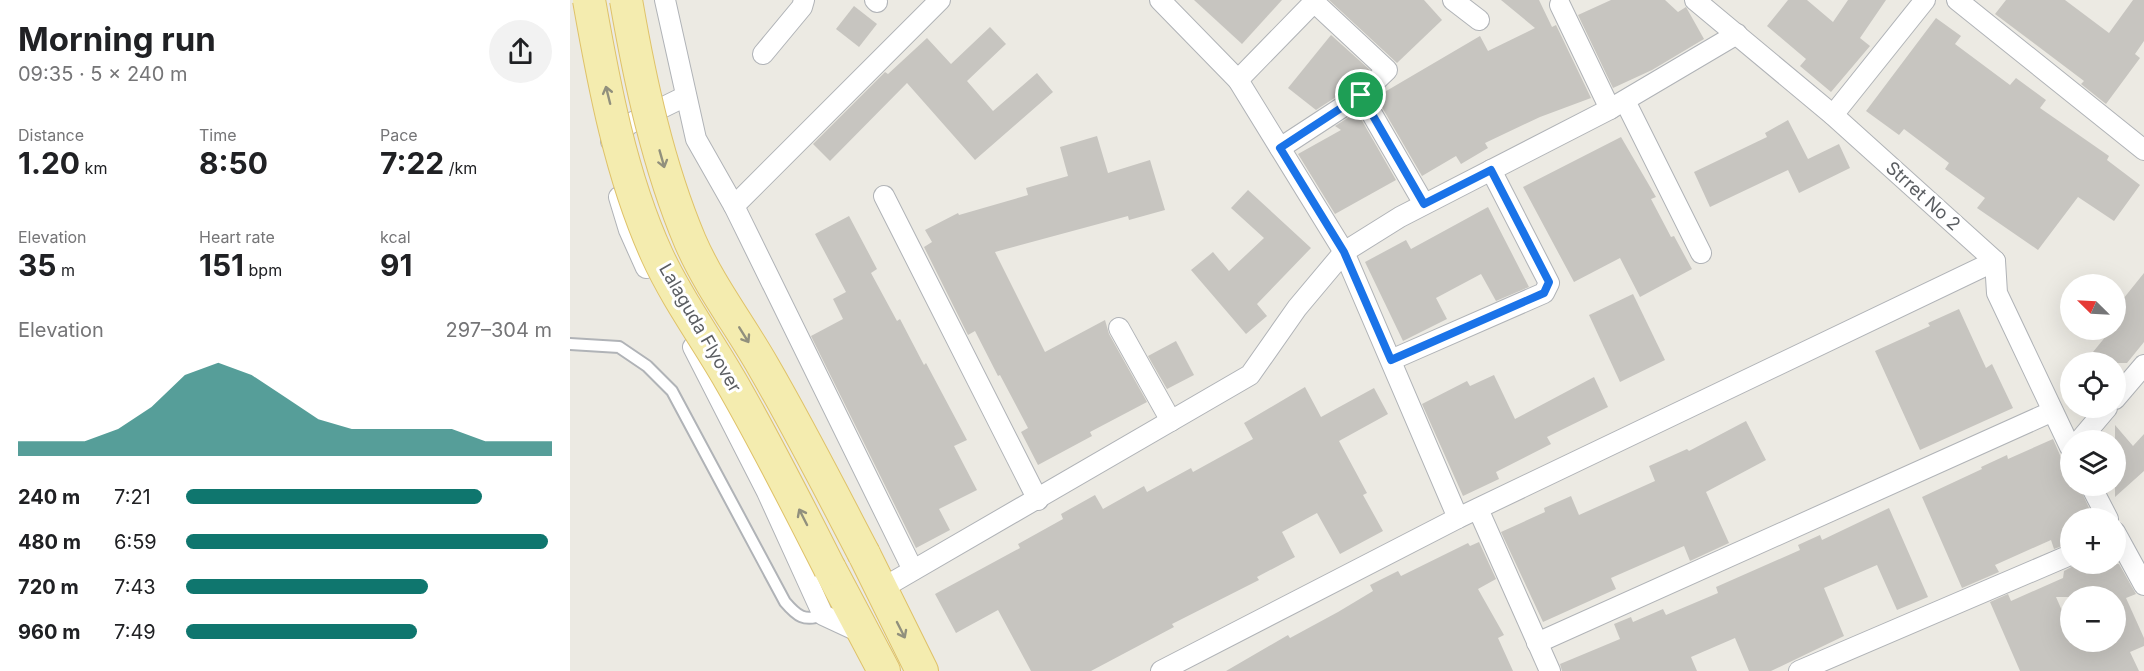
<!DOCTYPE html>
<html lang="en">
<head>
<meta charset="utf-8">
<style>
  :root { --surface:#fff; --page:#f2f2f2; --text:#202124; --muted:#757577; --accent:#0f766e }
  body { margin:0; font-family:Inter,sans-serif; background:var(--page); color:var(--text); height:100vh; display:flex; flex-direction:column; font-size:22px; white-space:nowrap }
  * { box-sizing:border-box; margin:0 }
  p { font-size:20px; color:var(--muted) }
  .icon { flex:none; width:33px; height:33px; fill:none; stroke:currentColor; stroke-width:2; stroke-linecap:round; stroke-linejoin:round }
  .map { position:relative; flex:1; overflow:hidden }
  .sheet { display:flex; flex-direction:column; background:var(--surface); width:570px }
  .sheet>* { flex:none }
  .needle { width:39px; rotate:294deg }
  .controls { position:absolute; left:1490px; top:274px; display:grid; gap:12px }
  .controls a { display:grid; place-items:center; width:66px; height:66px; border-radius:50%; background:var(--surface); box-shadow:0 6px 24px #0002; font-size:30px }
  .pin { position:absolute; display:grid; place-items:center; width:51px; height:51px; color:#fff; margin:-26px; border:3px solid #fff; border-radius:50%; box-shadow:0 2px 6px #0007 }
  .round { display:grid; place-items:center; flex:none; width:63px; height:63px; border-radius:32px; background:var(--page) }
  .summary { display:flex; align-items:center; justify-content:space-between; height:102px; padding:0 18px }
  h1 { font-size:33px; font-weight:700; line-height:45px }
  .metrics { display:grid; grid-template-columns:repeat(3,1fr); gap:9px; height:102px; padding:6px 18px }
  .metrics div { display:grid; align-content:center }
  .metrics b { font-size:30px; font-weight:700 }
  .metrics small { font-size:16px; font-weight:400 }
  .metrics p { font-size:16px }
  .chart { height:168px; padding:12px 18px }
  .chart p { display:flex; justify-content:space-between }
  .chart svg { width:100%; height:108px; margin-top:6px; fill:var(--accent); opacity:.7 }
  ul { padding:0 18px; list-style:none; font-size:20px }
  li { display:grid; grid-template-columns:96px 72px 1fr; align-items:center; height:45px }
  li i { height:15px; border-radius:8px; background:var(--accent) }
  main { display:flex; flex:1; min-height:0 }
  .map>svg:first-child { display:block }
  .building { fill:#c7c5c0; fill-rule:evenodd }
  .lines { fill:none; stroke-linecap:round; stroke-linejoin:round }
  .lane-casing { stroke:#b0b3b7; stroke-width:14 }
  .street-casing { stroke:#b0b3b7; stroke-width:22 }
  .primary-casing { stroke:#dfc269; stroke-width:34 }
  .lane { stroke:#fff; stroke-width:10 }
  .street { stroke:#fff; stroke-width:20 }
  .primary { stroke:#f4ecaf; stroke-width:32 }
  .primary-bridge-casing { stroke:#dfc269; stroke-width:34; stroke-linecap:butt }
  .primary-bridge { stroke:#f4ecaf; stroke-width:32 }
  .oneway { stroke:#91907d }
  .route-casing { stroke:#fff; stroke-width:12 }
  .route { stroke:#1a73e8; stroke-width:8 }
  .labels { text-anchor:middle; stroke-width:6; stroke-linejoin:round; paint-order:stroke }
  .street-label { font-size:18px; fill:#5b5e62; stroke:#fff }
</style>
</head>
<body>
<main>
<section class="sheet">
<div class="summary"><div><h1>Morning run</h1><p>09:35 · 5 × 240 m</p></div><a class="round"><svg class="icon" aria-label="share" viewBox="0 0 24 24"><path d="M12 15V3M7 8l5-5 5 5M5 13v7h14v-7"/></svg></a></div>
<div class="metrics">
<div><p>Distance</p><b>1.20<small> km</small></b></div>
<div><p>Time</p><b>8:50</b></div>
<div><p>Pace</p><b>7:22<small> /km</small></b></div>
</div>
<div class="metrics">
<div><p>Elevation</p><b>35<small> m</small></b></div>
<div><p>Heart rate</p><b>151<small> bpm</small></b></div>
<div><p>kcal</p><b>91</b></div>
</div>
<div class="chart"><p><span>Elevation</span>297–304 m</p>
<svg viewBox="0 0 160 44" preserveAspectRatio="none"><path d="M0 44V38L10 38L20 38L30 33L40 24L50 11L60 6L70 11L80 20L90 29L100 33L110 33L120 33L130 33L140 38L150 38L160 38V44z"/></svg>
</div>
<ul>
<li><b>240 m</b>7:21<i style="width:81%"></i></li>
<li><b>480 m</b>6:59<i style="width:99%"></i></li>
<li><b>720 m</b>7:43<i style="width:66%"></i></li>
<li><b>960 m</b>7:49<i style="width:63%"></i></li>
</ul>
</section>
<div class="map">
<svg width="1574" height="671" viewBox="0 0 1574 671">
  <rect width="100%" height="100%" fill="#eceae3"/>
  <g class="building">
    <path d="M624,0H712L672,44Z"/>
    <path d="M759,0H854L872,20L827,63Z"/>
    <path d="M931,0H969L982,27L986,25L1021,98L970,117L915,143L918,148L891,164L886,156L852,176L806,97L910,36L918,51L965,28Z"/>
    <path d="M1041,0H1095L1108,12L1116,7L1134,39L1082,70L1043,88L1008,15Z"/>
    <path d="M1218,0H1237L1263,22L1278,0H1316L1290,38L1300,46L1261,92L1230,66L1236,59L1197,26Z"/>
    <path d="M1436,0H1495L1539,33L1563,0H1574V41L1565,54L1570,58L1536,104L1511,84L1514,81L1425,14Z"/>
    <path d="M284,6L307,24L289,47L266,29Z"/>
    <path d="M1366,18L1391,36L1385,44L1440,85L1446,78L1476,100L1470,108L1539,156L1537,160L1570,185L1544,221L1508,197L1468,250L1407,208L1415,198L1375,169L1379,163L1334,129L1329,135L1296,111Z"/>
    <path d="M420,27L436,44L397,81L423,111L467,73L483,92L405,160L337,83L260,161L243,144L315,72L318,74L357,38L381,64Z"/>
    <path d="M761,35L800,70L783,86L746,110L718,88Z"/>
    <path d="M787,112L826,180L765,214L728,154L771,130L765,126Z"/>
    <path d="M1218,120L1238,159L1269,144L1280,168L1229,193L1218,170L1140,207L1124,172L1197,137L1195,133Z"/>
    <path d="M527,136L538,173L580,160L595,210L559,220L558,216L425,252L475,352L535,320L539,334L577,402L520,432L522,436L468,465L451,432L458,428L430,375L428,376L405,331L398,335L354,247L362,242L355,230L388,213L389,215L458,195L456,188L498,176L490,147Z"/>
    <path d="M1051,137L1086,197L1081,199L1101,237L1104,236L1122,269L1070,297L1050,258L1004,282L953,187Z"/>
    <path d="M678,190L741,248L687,304L697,316L676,334L621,270L643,252L659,271L694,238L661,208Z"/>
    <path d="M918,207L959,287L926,301L911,274L866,298L877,319L833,341L795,262L836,240L841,249Z"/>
    <path d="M279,216L307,269L301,273L327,321L330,319L354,365L356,363L397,440L384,446L407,490L369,509L380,530L346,548L241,336L273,319L263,299L276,292L245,234Z"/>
    <path d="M1574,273V342L1557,363H1514L1541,330H1545V309Z"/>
    <path d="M1063,294L1095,360L1050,382L1019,315Z"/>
    <path d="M1389,309L1416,368L1422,364L1443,408L1350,450L1305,351L1360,326L1358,323Z"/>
    <path d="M606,341L624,375L597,389L578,356Z"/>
    <path d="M924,375L945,419L1024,377L1038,407L977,437L981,444L926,472L929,479L893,496L852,404L897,381L900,386Z"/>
    <path d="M735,387L751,417L804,388L818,414L769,441L797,493L793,495L813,531L770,554L747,513L712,532L725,557L687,577L689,580L602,624L604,627L521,671H461L428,610L386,633L365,594L450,548L448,544L493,519L491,514L525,495L533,509L574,486L577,492L621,468L623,472L683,439L674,423Z"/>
    <path d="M1176,421L1196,460L1136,492L1159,543L1120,561L1114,546L1041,578L1046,589L973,622L931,532L975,512L974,508L1001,496L1009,515L1085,481L1079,466L1117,449L1119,451Z"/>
    <path d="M1545,425L1563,446L1574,434V471L1545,497Z"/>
    <path d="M1483,439L1500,478V486H1509L1524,519H1500V543L1484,549L1481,540L1425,565L1429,572L1392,588L1352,497L1412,469L1411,467L1437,455L1438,459Z"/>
    <path d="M1319,508L1358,597L1327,610L1307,565L1254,588L1274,636L1201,671H1179L1165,638L1121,657L1127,671H992L990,664L1050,639L1044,624L1061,617L1063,622L1093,609L1096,615L1148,593L1146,587L1230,550L1228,545L1250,535L1252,540Z"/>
    <path d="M909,542L926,579L908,589L934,635L928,638L943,671H656L718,635L720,638L768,612L803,591L800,585L828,571L831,576L898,543L900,546Z"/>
    <path d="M1507,564H1549L1566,594L1556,598L1574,638V646L1560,652L1569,671H1450L1420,602L1438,594L1441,601L1493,578L1494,571ZM1486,597H1545V642H1500V629Z"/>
  </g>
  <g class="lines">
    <defs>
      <path id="lane" d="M0,344L49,347L77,366L102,391L215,602C227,616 234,622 253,615"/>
      <g id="street">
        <path d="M95,0L126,139L164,206L343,570"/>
        <path d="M305,0L307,2"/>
        <path d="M590,0L668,80L774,252L888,518"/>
        <path d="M883,0L909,20"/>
        <path d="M1125,0L1263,115L1425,261L1427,293L1500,447"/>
        <path d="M1387,0L1574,150"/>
        <path d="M990,5L1040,109"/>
        <path d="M193,54L232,7L234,0"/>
        <path d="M668,80L744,2L817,70L791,95L710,148"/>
        <path d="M791,95L854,204"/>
        <path d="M1055,101L1131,253"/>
        <path d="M1263,115L1355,0"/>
        <path d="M41,141L59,124L116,96"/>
        <path d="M314,196L468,500"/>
        <path d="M49,197L59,230L76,268"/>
        <path d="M164,206L370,0"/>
        <path d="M549,328L601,421"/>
        <path d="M123,347L197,492L253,615L296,635"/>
        <path d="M821,360L974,293L979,283L921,170"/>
        <path d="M1545,399L1574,365"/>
        <path d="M1509,441L1537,408"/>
        <path d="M1521,486L1538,519"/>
        <path d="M908,509L980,671"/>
        <path d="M1545,532L1574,585"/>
        <path d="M311,589L680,375L727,308L774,252L830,217L1040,109L1167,34"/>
        <path d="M967,643L1481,412"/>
        <path d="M591,671L888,518L1425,261"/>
        <path d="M1229,671L1500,555"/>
      </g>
      <g id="primary">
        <path d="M294,554L352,671"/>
        <path d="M260,569L314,671"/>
      </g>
    </defs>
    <use href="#lane" class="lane-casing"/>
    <use href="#street" class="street-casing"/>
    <use href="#primary" class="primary-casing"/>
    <use href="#lane" class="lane"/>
    <use href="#street" class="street"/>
    <use href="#primary" class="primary"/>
    <defs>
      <g id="primary-bridge">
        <path d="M19,0C34,85 51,176 87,255C107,299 136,338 160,380C196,442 228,506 260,569"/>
        <path d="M56,0C70,81 88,165 120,241C139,285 169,324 193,366C229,428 261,491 294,554"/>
      </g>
    </defs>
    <use href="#primary-bridge" class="primary-bridge-casing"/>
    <use href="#primary-bridge" class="primary-bridge"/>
  </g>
  <defs><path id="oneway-shaft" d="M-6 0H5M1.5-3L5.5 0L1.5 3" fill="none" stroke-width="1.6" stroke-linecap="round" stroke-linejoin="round" transform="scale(1.5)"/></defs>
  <g class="oneway">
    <use href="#oneway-shaft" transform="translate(38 95) rotate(-104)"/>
    <use href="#oneway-shaft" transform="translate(92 159) rotate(74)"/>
    <use href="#oneway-shaft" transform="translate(174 335) rotate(58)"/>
    <use href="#oneway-shaft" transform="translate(233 517) rotate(-117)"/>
    <use href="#oneway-shaft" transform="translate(331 630) rotate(63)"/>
  </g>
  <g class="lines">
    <defs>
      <path id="route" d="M791,95L854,204L921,170L979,282L974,293L821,360L774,252L710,148Z"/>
    </defs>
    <use href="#route" class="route-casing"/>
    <use href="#route" class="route"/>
  </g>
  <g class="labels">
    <g class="street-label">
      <text transform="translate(1353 196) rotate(42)" y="6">Strret No 2</text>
      <text transform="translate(130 328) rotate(60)" y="6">Lalaguda Flyover</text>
    </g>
  </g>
</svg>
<div class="controls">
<a><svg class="needle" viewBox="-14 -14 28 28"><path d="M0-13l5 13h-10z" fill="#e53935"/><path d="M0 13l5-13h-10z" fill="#757577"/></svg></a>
<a><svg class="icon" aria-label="locate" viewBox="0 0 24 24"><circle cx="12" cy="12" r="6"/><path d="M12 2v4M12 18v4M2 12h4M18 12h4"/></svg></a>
<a><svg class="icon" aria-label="layers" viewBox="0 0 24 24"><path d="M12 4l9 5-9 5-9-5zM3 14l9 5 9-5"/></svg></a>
<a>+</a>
<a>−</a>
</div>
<div class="pin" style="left:791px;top:95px;background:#1e9e55"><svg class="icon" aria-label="arrive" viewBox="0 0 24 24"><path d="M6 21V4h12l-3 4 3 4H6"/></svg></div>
</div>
</main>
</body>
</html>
